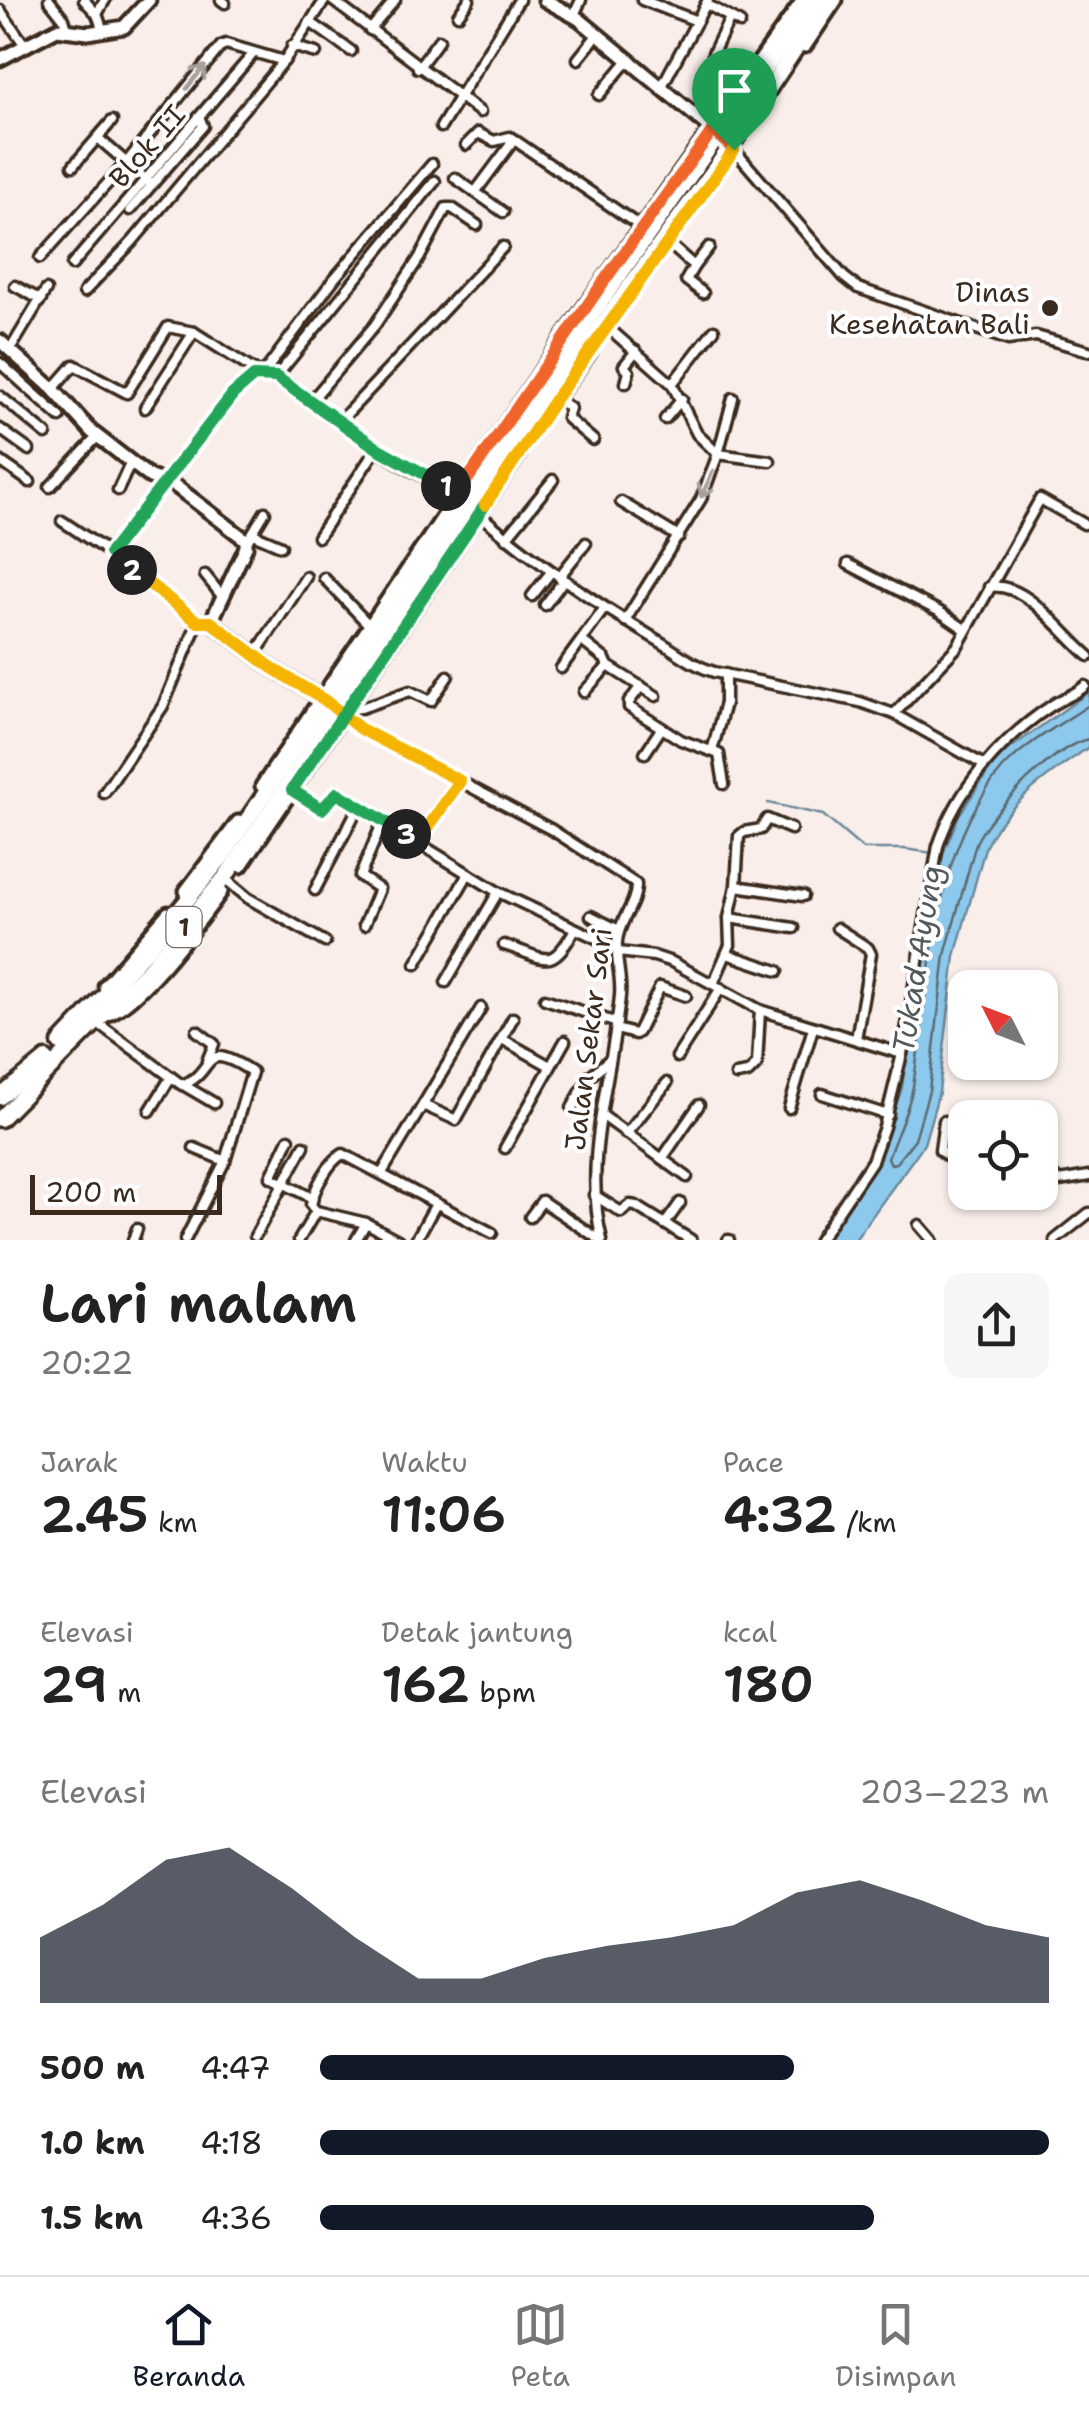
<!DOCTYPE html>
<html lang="id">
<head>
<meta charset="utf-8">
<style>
  :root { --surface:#fff; --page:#f6f6f6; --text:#222; --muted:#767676; --line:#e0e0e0; --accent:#111827 }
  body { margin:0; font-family:"Shantell Sans",sans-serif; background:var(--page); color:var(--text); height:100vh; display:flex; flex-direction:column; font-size:38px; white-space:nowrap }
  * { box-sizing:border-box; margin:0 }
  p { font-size:32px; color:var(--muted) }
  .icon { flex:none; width:55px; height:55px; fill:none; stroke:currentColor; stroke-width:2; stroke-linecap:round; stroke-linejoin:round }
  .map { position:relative; height:1240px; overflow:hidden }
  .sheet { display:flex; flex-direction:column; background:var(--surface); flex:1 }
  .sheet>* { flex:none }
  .needle { width:65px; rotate:312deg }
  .buttons { position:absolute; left:948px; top:970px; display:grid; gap:20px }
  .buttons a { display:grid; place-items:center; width:110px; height:110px; border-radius:20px; background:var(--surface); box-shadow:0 2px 8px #0004; font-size:50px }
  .scale { position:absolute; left:30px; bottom:25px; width:192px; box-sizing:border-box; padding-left:10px; border:5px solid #3b2a1e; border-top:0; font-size:28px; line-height:35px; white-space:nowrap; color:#3b2a1e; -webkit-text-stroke:8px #fff; paint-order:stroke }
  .pin { position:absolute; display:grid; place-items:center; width:85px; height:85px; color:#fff; margin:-102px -42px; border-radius:50% 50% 50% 0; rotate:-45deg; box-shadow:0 0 10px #0007 }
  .pin .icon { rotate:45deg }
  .km { position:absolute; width:50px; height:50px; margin:-25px; border-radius:50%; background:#222; color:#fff; font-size:28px; line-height:50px; text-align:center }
  .round { display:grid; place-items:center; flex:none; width:105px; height:105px; border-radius:20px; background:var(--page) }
  .headline { display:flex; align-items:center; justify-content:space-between; height:170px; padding:0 40px }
  h1 { font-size:55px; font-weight:600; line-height:75px }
  .figures { display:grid; grid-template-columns:repeat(3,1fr); gap:15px; height:170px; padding:10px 40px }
  .figures div { display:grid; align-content:center }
  .figures b { font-size:50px; font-weight:600 }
  .figures small { font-size:28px; font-weight:400 }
  .figures p { font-size:28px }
  .chart { height:280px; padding:20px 40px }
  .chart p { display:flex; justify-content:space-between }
  .chart svg { width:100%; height:180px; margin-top:10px; fill:var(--accent); opacity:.7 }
  ul { padding:0 40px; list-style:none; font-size:32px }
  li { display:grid; grid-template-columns:160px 120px 1fr; align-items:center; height:75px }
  li i { height:25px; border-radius:12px; background:var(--accent) }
  .tabs { display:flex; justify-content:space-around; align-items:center; height:140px; border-top:2px solid var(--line); background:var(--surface); font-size:28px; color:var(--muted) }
  .tabs a { display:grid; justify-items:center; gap:5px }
  .tabs .selected { color:var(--accent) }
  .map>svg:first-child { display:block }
  .water { fill:#8dc9ed; stroke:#6c899a; stroke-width:2.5 }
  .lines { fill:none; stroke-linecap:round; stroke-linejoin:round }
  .shore { stroke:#5c6a71; stroke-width:2.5 }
  .stream { stroke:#6c899a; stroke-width:2.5 }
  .street-casing { stroke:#3b2a1e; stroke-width:15 }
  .secondary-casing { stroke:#3b2a1e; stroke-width:19 }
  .highway-casing { stroke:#3b2a1e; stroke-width:21 }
  .street { stroke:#fff; stroke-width:8 }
  .secondary { stroke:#fff; stroke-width:11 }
  .highway { stroke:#fff; stroke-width:14 }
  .oneway { stroke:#a79f9a }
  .split-1-casing { stroke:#fff; stroke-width:20 }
  .split-2-casing { stroke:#fff; stroke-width:20 }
  .split-3-casing { stroke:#fff; stroke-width:20 }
  .split-4-casing { stroke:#fff; stroke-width:20 }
  .split-5-casing { stroke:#fff; stroke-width:20 }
  .split-1 { stroke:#f0652b; stroke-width:12 }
  .split-2 { stroke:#22a559; stroke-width:12 }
  .split-3 { stroke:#f5b400; stroke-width:12 }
  .split-4 { stroke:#22a559; stroke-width:12 }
  .split-5 { stroke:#f5b400; stroke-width:12 }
  .poi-dot { fill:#3b2a1e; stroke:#fff; stroke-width:4 }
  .labels { text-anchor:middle; stroke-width:8; stroke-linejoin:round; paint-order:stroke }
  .shield { fill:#fff; stroke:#766a62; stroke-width:2.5 }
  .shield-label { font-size:25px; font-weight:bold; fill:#3b2a1e }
  .street-label { font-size:28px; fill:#3b2a1e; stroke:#fff }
  .poi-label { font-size:28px; fill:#3b2a1e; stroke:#fff; text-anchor:end }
  .water-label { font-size:30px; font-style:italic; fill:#545a5c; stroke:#fff }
</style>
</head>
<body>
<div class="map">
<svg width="1089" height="1240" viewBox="0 0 1089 1240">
  <rect width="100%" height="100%" fill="#f9eeea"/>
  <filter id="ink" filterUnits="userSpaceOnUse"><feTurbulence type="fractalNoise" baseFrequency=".01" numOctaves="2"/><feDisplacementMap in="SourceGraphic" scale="20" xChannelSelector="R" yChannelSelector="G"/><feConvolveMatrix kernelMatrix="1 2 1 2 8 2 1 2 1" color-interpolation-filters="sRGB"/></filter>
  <g filter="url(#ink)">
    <path class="water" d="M1089,692V747C1050,774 1006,803 985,848L955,956L939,1092L924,1144L855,1240H824L875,1165L902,1088L914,996L940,861L959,815L992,766L1005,752Z"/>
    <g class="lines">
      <path class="shore" d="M1089,705C1061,724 1026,743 1003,768C931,851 930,982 913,1086C909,1110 896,1135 888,1158L891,1164L896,1163L915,1139L929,1091L945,955L976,843C990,813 1056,744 1089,739"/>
      <path class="stream" d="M768,803L823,815L863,849H904L933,853"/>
      <defs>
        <g id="street">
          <path d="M49,0L64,19L67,29"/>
          <path d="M84,0L97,14L103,31"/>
          <path d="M221,0L225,3"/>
          <path d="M332,0L480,112"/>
          <path d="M642,0L697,21"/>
          <path d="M706,4L740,23"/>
          <path d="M0,10L24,44"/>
          <path d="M97,14L105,0"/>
          <path d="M458,15L469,0"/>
          <path d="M574,15L581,0"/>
          <path d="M310,22L351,51"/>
          <path d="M370,30L395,0"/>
          <path d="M292,46L316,53"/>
          <path d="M713,53L730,18"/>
          <path d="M578,59L598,34"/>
          <path d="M418,68L439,40"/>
          <path d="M661,88L708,0"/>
          <path d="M599,95L628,60"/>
          <path d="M441,127L519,0"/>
          <path d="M98,138L151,184"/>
          <path d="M466,145L478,133L494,141L510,137L641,227"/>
          <path d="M730,145L844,277L858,288L1008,340L1036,336L1089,351"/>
          <path d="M73,166L112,121"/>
          <path d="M455,178L503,212"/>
          <path d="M476,191L514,140"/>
          <path d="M130,210L203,126L200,119"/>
          <path d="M667,242L694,266L686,280L703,293"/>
          <path d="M40,258L126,163L221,46L226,44L284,61L325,0"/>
          <path d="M72,265L253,54"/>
          <path d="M694,266L709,247"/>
          <path d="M15,286L41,300"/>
          <path d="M84,292L132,242L284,61"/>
          <path d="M603,323L672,384L697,434L718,454L701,499L625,621"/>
          <path d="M10,350L46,290"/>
          <path d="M0,363L60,417"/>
          <path d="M263,374L334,279L432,164"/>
          <path d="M276,377L435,181"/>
          <path d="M626,383L629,372L624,366L636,351"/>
          <path d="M672,384L714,330"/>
          <path d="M53,389L74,365L127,393L168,327L194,332L260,374"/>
          <path d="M0,396L46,434"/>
          <path d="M556,398L570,408L567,418L593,440"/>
          <path d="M733,398L718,454L770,461"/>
          <path d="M312,400L375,325L420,257L446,208H452L477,225"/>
          <path d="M145,408L194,332"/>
          <path d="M665,419L682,399"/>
          <path d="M340,421L503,247"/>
          <path d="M0,429L29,450"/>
          <path d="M0,461L30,482"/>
          <path d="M50,487L98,436"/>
          <path d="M118,490L131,462"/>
          <path d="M621,502L679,537"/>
          <path d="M478,513C533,561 591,600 654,638C675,650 691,665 714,672L860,702L894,714L984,765"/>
          <path d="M62,521L110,553L198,622H211"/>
          <path d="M253,534L281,546"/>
          <path d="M318,537L377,448"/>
          <path d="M506,538L553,480"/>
          <path d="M247,542L265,512"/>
          <path d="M110,553L233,394C249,378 261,370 283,380C321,407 419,491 462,486"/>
          <path d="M848,564L940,612L966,630"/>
          <path d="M205,575L222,596"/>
          <path d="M559,577L586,543"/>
          <path d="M324,578L369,625"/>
          <path d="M989,587C1026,580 1063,635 1089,656"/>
          <path d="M532,596L551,572"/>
          <path d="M545,605L564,580"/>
          <path d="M582,641L605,659L608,666L656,696"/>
          <path d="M254,656L306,577"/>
          <path d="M561,668L604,609"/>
          <path d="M641,686L629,702V707L681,740L719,754L724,784"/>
          <path d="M584,692L608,666"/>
          <path d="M348,709L361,708L410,691L431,701L448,676"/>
          <path d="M342,713L359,728L552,830L636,884C637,905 618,921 617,942C615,959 622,977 620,996C612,1077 582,1159 602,1240"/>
          <path d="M894,714L957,647L1040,499L1084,524"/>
          <path d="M712,751L725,703V674"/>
          <path d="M645,753L661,729"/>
          <path d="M292,790L322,809L337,793L498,892L617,948"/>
          <path d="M104,793L163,706L198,622"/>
          <path d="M418,841L460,781"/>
          <path d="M229,882L248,898L325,942"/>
          <path d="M736,886L803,896"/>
          <path d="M315,890L359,806"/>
          <path d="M591,916L619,930"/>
          <path d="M729,918L794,928"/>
          <path d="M364,925L379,889L360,876L383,821"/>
          <path d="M837,928L868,948L871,954L856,1039"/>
          <path d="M504,945C545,957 550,974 575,929"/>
          <path d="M618,952L654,956L672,962L760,1010L902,1054"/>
          <path d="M727,954L778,971"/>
          <path d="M416,964L468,874"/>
          <path d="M446,982L498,892"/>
          <path d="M713,984L730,945L729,918L736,886L739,836L744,832L761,829L767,819L791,829"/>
          <path d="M545,999L617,1023"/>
          <path d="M95,1021L182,1085C217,1073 198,1037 252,1072L225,1161L185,1240"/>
          <path d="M616,1029L635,1034L638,1032L660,987L686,996"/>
          <path d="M197,1031L214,1044L207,1061"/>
          <path d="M502,1039L550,1066"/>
          <path d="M677,1057L721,988"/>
          <path d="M736,1075L748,1073L757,1064L760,1010"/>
          <path d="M185,1086L214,1103"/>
          <path d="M822,1094L888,1115"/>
          <path d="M423,1105L456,1120L513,1018"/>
          <path d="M572,1108L589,1077L610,1059"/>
          <path d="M789,1108L813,1028"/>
          <path d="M150,1111L171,1077"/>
          <path d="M603,1116L687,1177"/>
          <path d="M944,1121L940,1150L946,1155L965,1158"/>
          <path d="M626,1134L667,1083"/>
          <path d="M289,1139L271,1177L312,1198"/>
          <path d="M194,1148L225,1161"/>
          <path d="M505,1148L565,1041"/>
          <path d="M662,1159L699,1105"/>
          <path d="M1040,1163L1059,1181L1089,1176"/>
          <path d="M382,1173L481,1008"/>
          <path d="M594,1195L621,1212L630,1205L636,1206L691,1240"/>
          <path d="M316,1211L311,1205C314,1189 329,1161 343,1154L492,1233"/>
          <path d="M316,1211L366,1223L398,1240"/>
          <path d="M530,1217L542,1201L600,1240"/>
          <path d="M665,1224L680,1203"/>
          <path d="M919,1225L932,1240"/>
          <path d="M255,1236L304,1146"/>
          <path d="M133,1240L137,1229"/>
          <path d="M299,1240L316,1211"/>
          <path d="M356,1240L366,1223"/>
          <path d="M416,1240L436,1204"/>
          <path d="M728,1240H729"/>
          <path d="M819,1240L872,1161L884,1127L902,1054L938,846C957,789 1001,739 1051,706C1062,698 1075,695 1085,686"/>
          <path d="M1055,1240L1089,1213"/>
        </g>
        <g id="secondary">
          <path d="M545,0L579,19L715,132"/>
          <path d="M805,46L836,0"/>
          <path d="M0,59L57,29L88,33L124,27L149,0"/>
          <path d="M0,341L53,389L92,432L150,477L174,485L246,540V547L211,622L272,668L326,701"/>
          <path d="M563,389L590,352"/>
          <path d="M262,786L579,315L803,0"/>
          <path d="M241,866L519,454"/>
          <path d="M186,891L238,822"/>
          <path d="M105,986L168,913"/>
          <path d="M108,1014C143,999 197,924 221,892"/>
        </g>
        <g id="highway">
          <path d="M60,1043L147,950L222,857L533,398L814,0"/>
          <path d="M0,1097L46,1059"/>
          <path d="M0,1119L150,968L226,876L545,403L731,146L828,0"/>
        </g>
      </defs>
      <use href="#street" class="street-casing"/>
      <use href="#secondary" class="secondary-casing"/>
      <use href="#highway" class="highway-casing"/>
      <use href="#street" class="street"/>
      <use href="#secondary" class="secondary"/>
      <use href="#highway" class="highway"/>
    </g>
    <defs><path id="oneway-shaft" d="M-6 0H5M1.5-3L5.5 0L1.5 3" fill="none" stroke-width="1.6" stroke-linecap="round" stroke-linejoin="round" transform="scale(2.5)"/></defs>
    <g class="oneway">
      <use href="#oneway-shaft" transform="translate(196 77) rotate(-51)"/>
      <use href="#oneway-shaft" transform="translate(707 484) rotate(114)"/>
    </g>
  </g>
  <g class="lines" filter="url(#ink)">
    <defs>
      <path id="split-1" d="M446,486H463L602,284L713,130L734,150"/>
      <path id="split-2" d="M132,570L110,553L233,394L254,376L276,377L377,448L446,486"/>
      <path id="split-3" d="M132,570L198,622H211L272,668L326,701L359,728L460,781L418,842L406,834"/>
      <path id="split-4" d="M406,834L337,793L322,809L292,790L485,505"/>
      <path id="split-5" d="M485,505L556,398L734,150"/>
    </defs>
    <use href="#split-1" class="split-1-casing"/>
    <use href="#split-2" class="split-2-casing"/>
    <use href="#split-3" class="split-3-casing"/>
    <use href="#split-4" class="split-4-casing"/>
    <use href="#split-5" class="split-5-casing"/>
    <use href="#split-1" class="split-1"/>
    <use href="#split-2" class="split-2"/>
    <use href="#split-3" class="split-3"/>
    <use href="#split-4" class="split-4"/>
    <use href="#split-5" class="split-5"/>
  </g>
  <circle class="poi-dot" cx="1050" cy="308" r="10"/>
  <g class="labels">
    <rect class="shield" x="166.5" y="907" width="35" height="40" rx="8"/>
    <g class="shield-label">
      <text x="184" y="936">1</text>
    </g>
    <g class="street-label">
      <text transform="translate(147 146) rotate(-49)" y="10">Blok II</text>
      <text transform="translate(588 1039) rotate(-83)" y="10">Jalan Sekar Sari</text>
    </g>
    <g class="poi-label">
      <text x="1030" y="302">Dinas<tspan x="1030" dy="32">Kesehatan Bali</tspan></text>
    </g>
    <g class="water-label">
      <text transform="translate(918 959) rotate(-81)" y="10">Tukad Ayung</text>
    </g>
  </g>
</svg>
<div class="buttons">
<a><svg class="needle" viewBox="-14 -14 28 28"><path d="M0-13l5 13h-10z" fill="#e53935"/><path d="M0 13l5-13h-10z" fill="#767676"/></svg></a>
<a><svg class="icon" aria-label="locate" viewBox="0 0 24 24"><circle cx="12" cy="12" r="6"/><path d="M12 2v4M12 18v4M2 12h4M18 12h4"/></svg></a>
</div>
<div class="scale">200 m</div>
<div class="pin" style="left:734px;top:150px;background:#1e9e55"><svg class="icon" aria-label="arrive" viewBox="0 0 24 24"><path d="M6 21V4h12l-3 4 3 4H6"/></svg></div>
<b class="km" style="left:446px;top:486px">1</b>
<b class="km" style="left:132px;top:570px">2</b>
<b class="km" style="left:406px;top:834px">3</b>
</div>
<section class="sheet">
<div class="headline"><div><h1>Lari malam</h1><p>20:22</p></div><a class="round"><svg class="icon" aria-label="share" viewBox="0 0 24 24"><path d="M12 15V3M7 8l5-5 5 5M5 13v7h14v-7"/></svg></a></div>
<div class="figures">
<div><p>Jarak</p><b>2.45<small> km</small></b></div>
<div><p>Waktu</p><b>11:06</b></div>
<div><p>Pace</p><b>4:32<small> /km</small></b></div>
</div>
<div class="figures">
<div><p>Elevasi</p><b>29<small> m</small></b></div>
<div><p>Detak jantung</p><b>162<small> bpm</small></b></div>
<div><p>kcal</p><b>180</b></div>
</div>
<div class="chart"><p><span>Elevasi</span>203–223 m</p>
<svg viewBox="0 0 160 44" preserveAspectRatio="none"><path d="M0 44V28L10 20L20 9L30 6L40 16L50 28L60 38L70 38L80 33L90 30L100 28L110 25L120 17L130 14L140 19L150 25L160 28V44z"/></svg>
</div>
<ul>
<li><b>500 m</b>4:47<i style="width:65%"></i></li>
<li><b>1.0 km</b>4:18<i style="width:100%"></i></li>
<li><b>1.5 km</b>4:36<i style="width:76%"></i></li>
</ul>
</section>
<nav class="tabs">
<a class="selected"><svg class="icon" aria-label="home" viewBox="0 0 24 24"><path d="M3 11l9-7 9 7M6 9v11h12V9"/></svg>Beranda</a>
<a><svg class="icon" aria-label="map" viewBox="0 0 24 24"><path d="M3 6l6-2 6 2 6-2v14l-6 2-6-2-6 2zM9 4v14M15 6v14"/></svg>Peta</a>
<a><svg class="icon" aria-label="saved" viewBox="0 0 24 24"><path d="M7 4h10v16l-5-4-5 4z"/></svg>Disimpan</a>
</nav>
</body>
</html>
